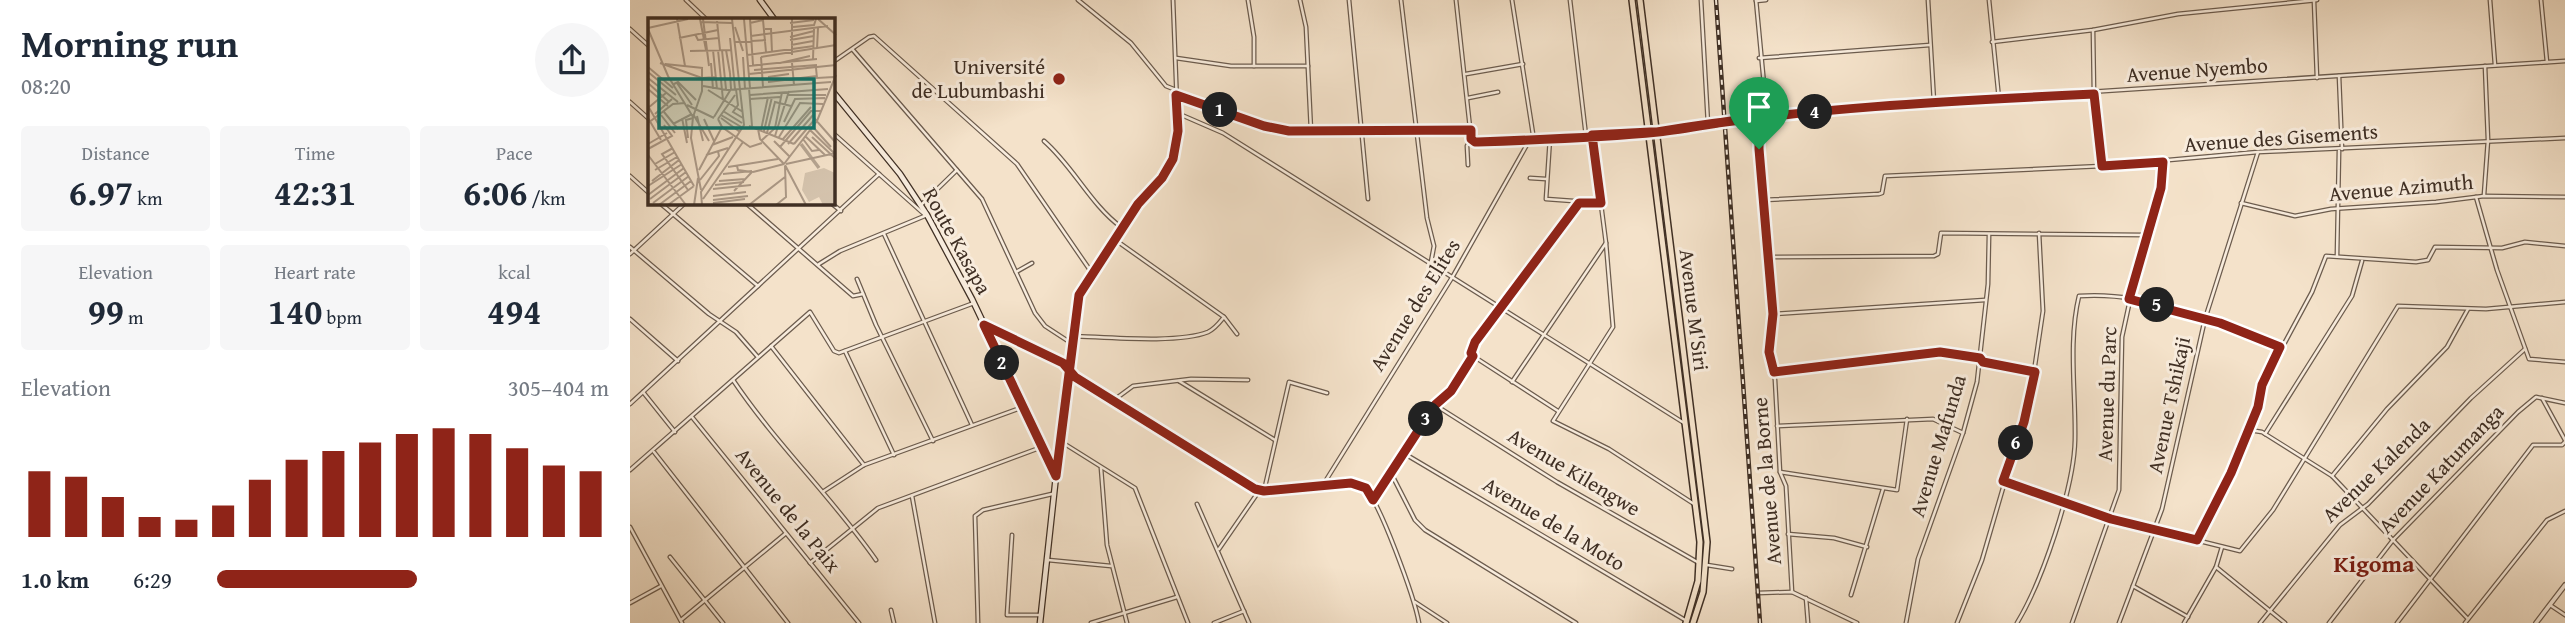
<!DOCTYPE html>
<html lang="en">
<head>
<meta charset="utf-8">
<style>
  :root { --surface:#fff; --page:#f6f6f7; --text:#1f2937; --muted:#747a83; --accent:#8f2418 }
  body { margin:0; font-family:"Gentium Book Plus",serif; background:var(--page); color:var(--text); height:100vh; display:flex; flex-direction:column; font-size:26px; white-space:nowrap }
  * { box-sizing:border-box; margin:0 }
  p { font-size:23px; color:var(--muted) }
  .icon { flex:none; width:38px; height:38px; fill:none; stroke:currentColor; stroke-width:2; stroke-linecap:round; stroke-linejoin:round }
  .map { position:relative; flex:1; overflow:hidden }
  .panel { display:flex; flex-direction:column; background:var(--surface); width:630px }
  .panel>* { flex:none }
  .pin { position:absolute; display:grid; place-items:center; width:60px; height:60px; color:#fff; margin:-72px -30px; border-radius:50% 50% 50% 0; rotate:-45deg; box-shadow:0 0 7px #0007 }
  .pin .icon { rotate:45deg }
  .km { position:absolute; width:35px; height:35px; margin:-18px; border-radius:50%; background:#222; color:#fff; font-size:19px; line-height:35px; text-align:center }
  .round { display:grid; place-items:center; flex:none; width:74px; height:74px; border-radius:37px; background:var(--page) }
  .overview { display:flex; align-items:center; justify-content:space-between; height:119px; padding:0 21px }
  h1 { font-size:38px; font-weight:700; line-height:52px }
  .metrics { display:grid; grid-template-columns:repeat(3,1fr); gap:10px; height:119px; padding:7px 21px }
  .metrics div { display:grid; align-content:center; border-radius:7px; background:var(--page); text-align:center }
  .metrics b { font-size:35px; font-weight:700 }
  .metrics small { font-size:19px; font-weight:400 }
  .metrics p { font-size:19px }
  .chart { height:196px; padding:14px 21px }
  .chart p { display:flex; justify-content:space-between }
  .chart svg { width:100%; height:126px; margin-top:7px; stroke:var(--accent); stroke-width:6 }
  ul { padding:0 21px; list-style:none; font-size:23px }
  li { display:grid; grid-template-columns:112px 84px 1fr; align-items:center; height:52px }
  li i { height:18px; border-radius:9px; background:var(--accent) }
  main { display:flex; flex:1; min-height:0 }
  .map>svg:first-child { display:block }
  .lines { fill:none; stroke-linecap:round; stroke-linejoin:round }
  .minor-casing { stroke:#6c5c4e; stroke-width:5 }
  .tertiary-casing { stroke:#6c5c4e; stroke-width:6 }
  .secondary-casing { stroke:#3f2f24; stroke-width:7 }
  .trunk-casing { stroke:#3f2f24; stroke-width:8 }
  .minor { stroke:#f8ecdd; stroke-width:2.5 }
  .tertiary { stroke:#f8ecdd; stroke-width:3.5 }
  .secondary { stroke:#f8ecdd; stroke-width:4.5 }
  .trunk { stroke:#f4e2ca; stroke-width:5 }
  .rail-casing { stroke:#3f2f24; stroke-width:4.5 }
  .rail { stroke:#f8ecdd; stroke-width:2; stroke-dasharray:5; stroke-linecap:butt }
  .route-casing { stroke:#fff; stroke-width:14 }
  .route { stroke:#8f2418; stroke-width:9 }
  .poi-dot { fill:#8f2418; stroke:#f8ecdd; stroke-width:2.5 }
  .labels { text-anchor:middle; stroke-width:6; stroke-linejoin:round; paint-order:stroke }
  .poi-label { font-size:21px; fill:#3f2f24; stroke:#f8ecdd; text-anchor:end }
  .street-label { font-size:21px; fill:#3f2f24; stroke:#f8ecdd }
  .quarter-label { font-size:24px; font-weight:bold; fill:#7a1f14; stroke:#f8ecdd }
  .inset-river { fill:none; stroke:#b6a592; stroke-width:3.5 }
  .inset-road { fill:none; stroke:#ac9a88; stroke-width:2 }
  .view { fill:#0f766e; fill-opacity:0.15; stroke:#0f766e; stroke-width:3.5 }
  .inset-edge { fill:none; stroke:#3f2f24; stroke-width:3.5 }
</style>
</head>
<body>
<main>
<section class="panel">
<div class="overview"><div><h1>Morning run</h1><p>08:20</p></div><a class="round"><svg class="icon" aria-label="share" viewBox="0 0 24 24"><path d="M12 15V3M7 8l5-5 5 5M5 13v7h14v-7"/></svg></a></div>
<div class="metrics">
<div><p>Distance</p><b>6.97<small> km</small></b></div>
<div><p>Time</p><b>42:31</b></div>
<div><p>Pace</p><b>6:06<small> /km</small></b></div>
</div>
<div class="metrics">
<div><p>Elevation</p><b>99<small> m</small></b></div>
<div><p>Heart rate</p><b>140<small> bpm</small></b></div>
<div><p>kcal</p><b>494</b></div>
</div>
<div class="chart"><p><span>Elevation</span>305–404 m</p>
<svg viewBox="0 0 160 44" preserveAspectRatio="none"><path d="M5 44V21M15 44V23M25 44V30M35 44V37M45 44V38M55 44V33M65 44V24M75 44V17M85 44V14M95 44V11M105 44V8M115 44V6M125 44V8M135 44V13M145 44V19M155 44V21"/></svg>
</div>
<ul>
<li><b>1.0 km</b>6:29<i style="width:51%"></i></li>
</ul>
</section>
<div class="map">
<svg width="1935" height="623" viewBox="0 0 1935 623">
  <rect width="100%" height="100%" fill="#f4e2ca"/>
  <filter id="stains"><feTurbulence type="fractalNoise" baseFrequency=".00286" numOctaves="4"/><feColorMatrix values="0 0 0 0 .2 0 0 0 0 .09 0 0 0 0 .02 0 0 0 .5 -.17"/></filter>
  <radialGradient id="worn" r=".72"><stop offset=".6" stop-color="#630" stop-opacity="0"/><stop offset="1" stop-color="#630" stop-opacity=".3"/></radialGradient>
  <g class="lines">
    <defs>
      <g id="minor">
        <path d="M56,0L76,19"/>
        <path d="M448,0L501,43L536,86L546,90"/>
        <path d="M618,0L624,37V66"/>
        <path d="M670,0L676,27L681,131"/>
        <path d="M719,0L738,199"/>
        <path d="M771,0L797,218L804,246L801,262"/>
        <path d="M826,0L841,137L844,141L1027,132L1137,116L1304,102L1935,61"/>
        <path d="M940,0L956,136"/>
        <path d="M1071,0L1078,124"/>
        <path d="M1126,0L1137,116"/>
        <path d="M1298,0L1304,102"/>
        <path d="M1359,0L1369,99"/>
        <path d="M1860,0L1865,65"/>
        <path d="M1911,0L1917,62"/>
        <path d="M1126,1L1136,0"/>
        <path d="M1684,1L1687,78"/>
        <path d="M0,29L19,46"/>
        <path d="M1463,30L1464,94L1472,166"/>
        <path d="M1362,42L1463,30L1548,14L1687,0"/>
        <path d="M223,50L352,199L405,313L415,326L441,343"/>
        <path d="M546,58L601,66H678"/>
        <path d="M1129,58L1300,45"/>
        <path d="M203,62L239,37L244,36L387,164L462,273"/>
        <path d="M836,74L893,64"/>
        <path d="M1709,76L1712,149"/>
        <path d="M546,95L634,126L658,131L841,130"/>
        <path d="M838,98L868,92"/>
        <path d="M0,102L19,119"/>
        <path d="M547,113L593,133L1054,423"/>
        <path d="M1129,117L1143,314L1139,352L1145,380L1150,472L1156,486L1162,592"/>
        <path d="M203,133L294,214"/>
        <path d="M962,135L976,243L983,327L923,421L979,449L1064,504"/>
        <path d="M920,138L916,199L971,203"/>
        <path d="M414,141C443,166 460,204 491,227"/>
        <path d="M838,165L837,146L841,140"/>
        <path d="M0,176L19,193"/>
        <path d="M900,178L916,179"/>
        <path d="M1854,195L1858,140L1855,66"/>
        <path d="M1846,197L1867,270L1899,359L1935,362"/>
        <path d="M1134,200L1249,194L1252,193L1255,176L1472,166L1628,152L1935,138"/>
        <path d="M30,203L128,286"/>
        <path d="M116,203L223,296L233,294"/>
        <path d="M201,203L211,211"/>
        <path d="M1611,203L1665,216L1701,209L1806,202L1854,196L1935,197"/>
        <path d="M292,204L327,170"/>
        <path d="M254,234L342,425"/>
        <path d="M484,239L594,317L607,334"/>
        <path d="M0,247L79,314L106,332L127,356"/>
        <path d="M0,254L55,203"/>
        <path d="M1707,256L1709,151"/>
        <path d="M1138,257L1304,256L1308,254L1311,233L1516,235"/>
        <path d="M189,264L210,251L297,215"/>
        <path d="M386,272L402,263"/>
        <path d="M227,279L246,325L303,441"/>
        <path d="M1143,314L1355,300"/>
        <path d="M0,319L48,361"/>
        <path d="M356,326L433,363L445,377L625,489C658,500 699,474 733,486C749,498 785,600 789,623"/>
        <path d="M442,336C476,337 548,344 578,332C585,329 590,322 594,317"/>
        <path d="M141,346L234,465"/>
        <path d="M215,351L264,455"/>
        <path d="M843,356L928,411"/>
        <path d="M1144,372L1310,352L1350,358L1353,362L1405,372"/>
        <path d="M103,380C146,444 202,497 246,560"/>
        <path d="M549,381L645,440"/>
        <path d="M882,382L976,243"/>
        <path d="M13,392L45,432"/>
        <path d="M1912,398L1935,440"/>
        <path d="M484,400L503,386L561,379L618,380"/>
        <path d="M0,404L249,174"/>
        <path d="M805,405L927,482L1069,563"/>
        <path d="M62,417L229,623"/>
        <path d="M1147,426L1303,419L1333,433"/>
        <path d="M1619,430L1632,432L1702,476L1838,619"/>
        <path d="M1635,434L1722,296L1732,261"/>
        <path d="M430,441L505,488L558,623"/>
        <path d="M24,452L158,623"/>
        <path d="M775,454L1055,620"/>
        <path d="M471,468L477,545L497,623"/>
        <path d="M0,470L180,312L204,351L209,353L344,303"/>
        <path d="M1150,472L1267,490L1277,419"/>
        <path d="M426,473L449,295L508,204L532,178L544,157L548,131L543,0"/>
        <path d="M762,475L785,520L795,530L946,623"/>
        <path d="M1702,476L1757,409L1817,347L1838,309"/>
        <path d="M1373,481L1481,519L1610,551L1643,510L1768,306L1856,309L1935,302"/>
        <path d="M693,485L823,276L903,134L882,0"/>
        <path d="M194,491L234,465L393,407"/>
        <path d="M634,491L659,382L697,393"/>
        <path d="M282,496L305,623"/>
        <path d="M743,500L805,405L821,391L843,356L841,350L845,342L949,203"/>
        <path d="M567,504L619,623"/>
        <path d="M0,527L52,623"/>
        <path d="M1158,534L1204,538L1237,547"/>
        <path d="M382,535L377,615H411"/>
        <path d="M1567,540L1619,430L1628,407L1632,385L1682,292L1696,256L1786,262L1798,260L1805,247L1872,248L1895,242L1935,246"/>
        <path d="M589,549L629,491"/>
        <path d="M40,557L93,623"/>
        <path d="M418,560L481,566"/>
        <path d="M180,563L248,508L412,447"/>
        <path d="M1077,565L1102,569"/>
        <path d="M1586,567L1655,623"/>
        <path d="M1503,586L1558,617"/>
        <path d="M1128,593L1162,592L1227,623"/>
        <path d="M1221,595L1253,489"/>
        <path d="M1176,598L1178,623"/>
        <path d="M785,602L817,623"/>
        <path d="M0,603L31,586"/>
        <path d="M1920,605L1935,615"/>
        <path d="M261,610L264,623"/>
        <path d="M51,620L155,534"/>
        <path d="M348,623L345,516L353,510L422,494"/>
        <path d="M461,623L547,597"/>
        <path d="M584,623L614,611"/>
        <path d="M1276,623L1288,559L1333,433L1347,382L1358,284L1359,235"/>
        <path d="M1327,623L1352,560L1401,392L1413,311L1409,233"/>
        <path d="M1387,623C1412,582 1444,488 1445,440C1446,394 1438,341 1449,296C1515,291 1591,320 1650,347"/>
        <path d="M1442,623L1489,490L1492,337L1508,263L1531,188L1533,162"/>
        <path d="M1489,623L1532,509L1575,319L1628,152"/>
        <path d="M1554,623L1586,567L1592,547"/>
        <path d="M1630,623L1710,525L1738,504L1841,398L1895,349"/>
        <path d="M1699,623L1763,540L1888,412L1906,397L1935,403"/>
        <path d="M1767,623L1903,445H1932L1935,442"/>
        <path d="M1835,623L1917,520L1935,511"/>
      </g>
      <path id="tertiary" d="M1906,623L1935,585"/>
      <g id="secondary">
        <path d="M130,0L144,19"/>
        <path d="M203,92L270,174L297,215L342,299L426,476L410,623"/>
      </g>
      <g id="trunk">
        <path d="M1002,0L1070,542L1068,581L1056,623"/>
        <path d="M1010,0L1077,542L1073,592L1063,623"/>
      </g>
    </defs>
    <use href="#minor" class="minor-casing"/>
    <use href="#tertiary" class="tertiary-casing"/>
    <use href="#secondary" class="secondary-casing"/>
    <use href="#trunk" class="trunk-casing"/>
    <use href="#minor" class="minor"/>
    <use href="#tertiary" class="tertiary"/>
    <use href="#secondary" class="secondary"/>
    <use href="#trunk" class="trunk"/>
    <defs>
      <path id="rail" d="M1086,0L1130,623"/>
    </defs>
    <use href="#rail" class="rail-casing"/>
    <use href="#rail" class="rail"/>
  </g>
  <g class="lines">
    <defs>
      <path id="route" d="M1129,149V117C1095,121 1062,128 1028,132C967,138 905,140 845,142L841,139V130L659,131L634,126L546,95L548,131L543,159L532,178L508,204L449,295L426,476L354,325L433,363L445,377L625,489L634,491L721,483L736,488L743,500L805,405L821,391L843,356L841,353L845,342L949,203H971L962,135L1020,132H1027C1172,108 1318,101 1464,94L1472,166L1533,162L1531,188L1499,299L1590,323L1650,347L1632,385L1628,407L1601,473L1567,540L1481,519L1373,481L1394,422L1405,372L1353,362L1350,358L1310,352L1144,372L1139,352L1143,314L1129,149"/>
    </defs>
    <use href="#route" class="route-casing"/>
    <use href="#route" class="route"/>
  </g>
  <circle class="poi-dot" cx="429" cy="79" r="7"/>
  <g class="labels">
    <g class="poi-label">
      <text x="415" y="74">Université<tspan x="415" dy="24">de Lubumbashi</tspan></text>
    </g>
    <g class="street-label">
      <text transform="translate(1567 70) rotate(-4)" y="7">Avenue Nyembo</text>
      <text transform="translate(1651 138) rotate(-4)" y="7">Avenue des Gisements</text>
      <text transform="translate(1771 188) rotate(-5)" y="7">Avenue Azimuth</text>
      <text transform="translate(327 241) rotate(61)" y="7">Route Kasapa</text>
      <text transform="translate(785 305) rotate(-58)" y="7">Avenue des Elites</text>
      <text transform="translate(1064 310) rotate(83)" y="7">Avenue M'Siri</text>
      <text transform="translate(1477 394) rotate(-88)" y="7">Avenue du Parc</text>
      <text transform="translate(1539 405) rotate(-78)" y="7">Avenue Tshikaji</text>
      <text transform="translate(1308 446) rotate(-73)" y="7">Avenue Mafunda</text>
      <text transform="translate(1811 469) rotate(-46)" y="7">Avenue Katumanga</text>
      <text transform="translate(1746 470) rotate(-44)" y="7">Avenue Kalenda</text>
      <text transform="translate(944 472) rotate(31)" y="7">Avenue Kilengwe</text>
      <text transform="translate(1137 481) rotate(-95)" y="7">Avenue de la Borne</text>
      <text transform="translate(158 510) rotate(51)" y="7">Avenue de la Paix</text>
      <text transform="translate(924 524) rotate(31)" y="7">Avenue de la Moto</text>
    </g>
    <g class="quarter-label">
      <text x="1744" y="572">Kigoma</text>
    </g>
  </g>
  <g transform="translate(18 18)">
    <rect width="187" height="187" fill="#f4e2ca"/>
    <path d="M176,150L187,155V187H175L171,179L161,184L154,172L157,155Z" fill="#d5c4ae"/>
    <path class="inset-river" d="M153,126L171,150"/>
    <path class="inset-road" d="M29,1L37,48M52,1L58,32M55,1L61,48M96,1L102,70M102,1L105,47M170,1L188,17M69,3L72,32M52,4L84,5M102,5L115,2L118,34M142,5L166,2M87,9L95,33M145,9L166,7L168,1M0,10L40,1M0,11L20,58L45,99L43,120L53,172M117,11H123L124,34M47,16L50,22L71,20M103,18L180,8M142,19L166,13M31,20L70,12M82,20L87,71M142,22L166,18M87,24L118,22M143,27L165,23M169,31L170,10M65,32L69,71M70,32L75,82M74,32L78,71M78,32L82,55M42,33L83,32M99,37L166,28M144,37V1M95,39L97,71M113,39L188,27M113,39L115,69M165,41L166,11M12,45L54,60L68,59M63,45L65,71M132,45L162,38M144,45L146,67M17,46L55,50M100,48L169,41M0,49L25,70M168,50L169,60L186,59M106,52L169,47M0,54L28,77M101,56L188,47M120,59L141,56M0,60L30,84M120,64L169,58M0,65L21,84M29,65L44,87M26,66L30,64L48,82M55,68L79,72L183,64M101,70L104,108M0,71L20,88M88,71L90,87L85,94L95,100M60,72L95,94M102,77L180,71M140,77H178M102,81L132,79M39,87L66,100M0,88L46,168M0,90L18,75M75,93L94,105M16,94L30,111M7,96L24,81M45,96L61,123M13,97L27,115M73,97L95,110M49,98L55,123M45,99L54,73V50M66,99L83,71L82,55M0,100L13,122M34,100L39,125M73,100L92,114M56,101L66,123M70,101L74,109L102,129L114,125M70,101L87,77M136,104L147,81L177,80M0,105L25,86L37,85M25,106L44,96M101,108L146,126M165,109L183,129M110,111L112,121L136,146M113,112L120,79M162,112L186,135M116,113L124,79M119,115L127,84L143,88M127,118L141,73M157,118L177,137M131,119L152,85L175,86M164,119L188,141M40,120L38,102L45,100M135,121L163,89M155,121L164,133L171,132M113,123L127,110L134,74M126,123L142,139M0,126L19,115M140,126L166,96L164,92M146,126L167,101L188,125M64,127L85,119M132,129L163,93H173M25,130L14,136L40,172M0,131L24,118L16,107M0,137L38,187M58,137L80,130M7,146L27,134M136,146L169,103L188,57M138,146L188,135M137,147L158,187M80,149L130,141M7,152L29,139M51,152L74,109M105,154L136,146M75,156L104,153M52,162L71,138L70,133M4,163L31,142M71,163L97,161M67,167L96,164M0,168L34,146M65,171L103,167M86,173L104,154L90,152L89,148M0,177L36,150M65,178L98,174M2,181L38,154M55,181L95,124M65,182L100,178M5,185L41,158M65,185L97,181M11,187L43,163M20,187L46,168M46,187L50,160M54,187L53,174L96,107L84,1M101,187L137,159M128,187L138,179L137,148"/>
    <path class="view" d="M11,61H166V110H11Z"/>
    <rect width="187" height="187" class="inset-edge"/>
  </g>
  <rect width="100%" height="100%" filter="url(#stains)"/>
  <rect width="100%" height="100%" fill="url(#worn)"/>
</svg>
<div class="pin" style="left:1129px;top:149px;background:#1e9e55"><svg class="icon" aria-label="arrive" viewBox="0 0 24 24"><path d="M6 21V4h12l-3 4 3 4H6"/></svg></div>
<b class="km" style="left:590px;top:110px">1</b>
<b class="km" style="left:372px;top:363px">2</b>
<b class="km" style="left:796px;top:419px">3</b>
<b class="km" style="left:1185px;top:112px">4</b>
<b class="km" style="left:1527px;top:305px">5</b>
<b class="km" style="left:1386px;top:443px">6</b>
</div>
</main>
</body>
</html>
